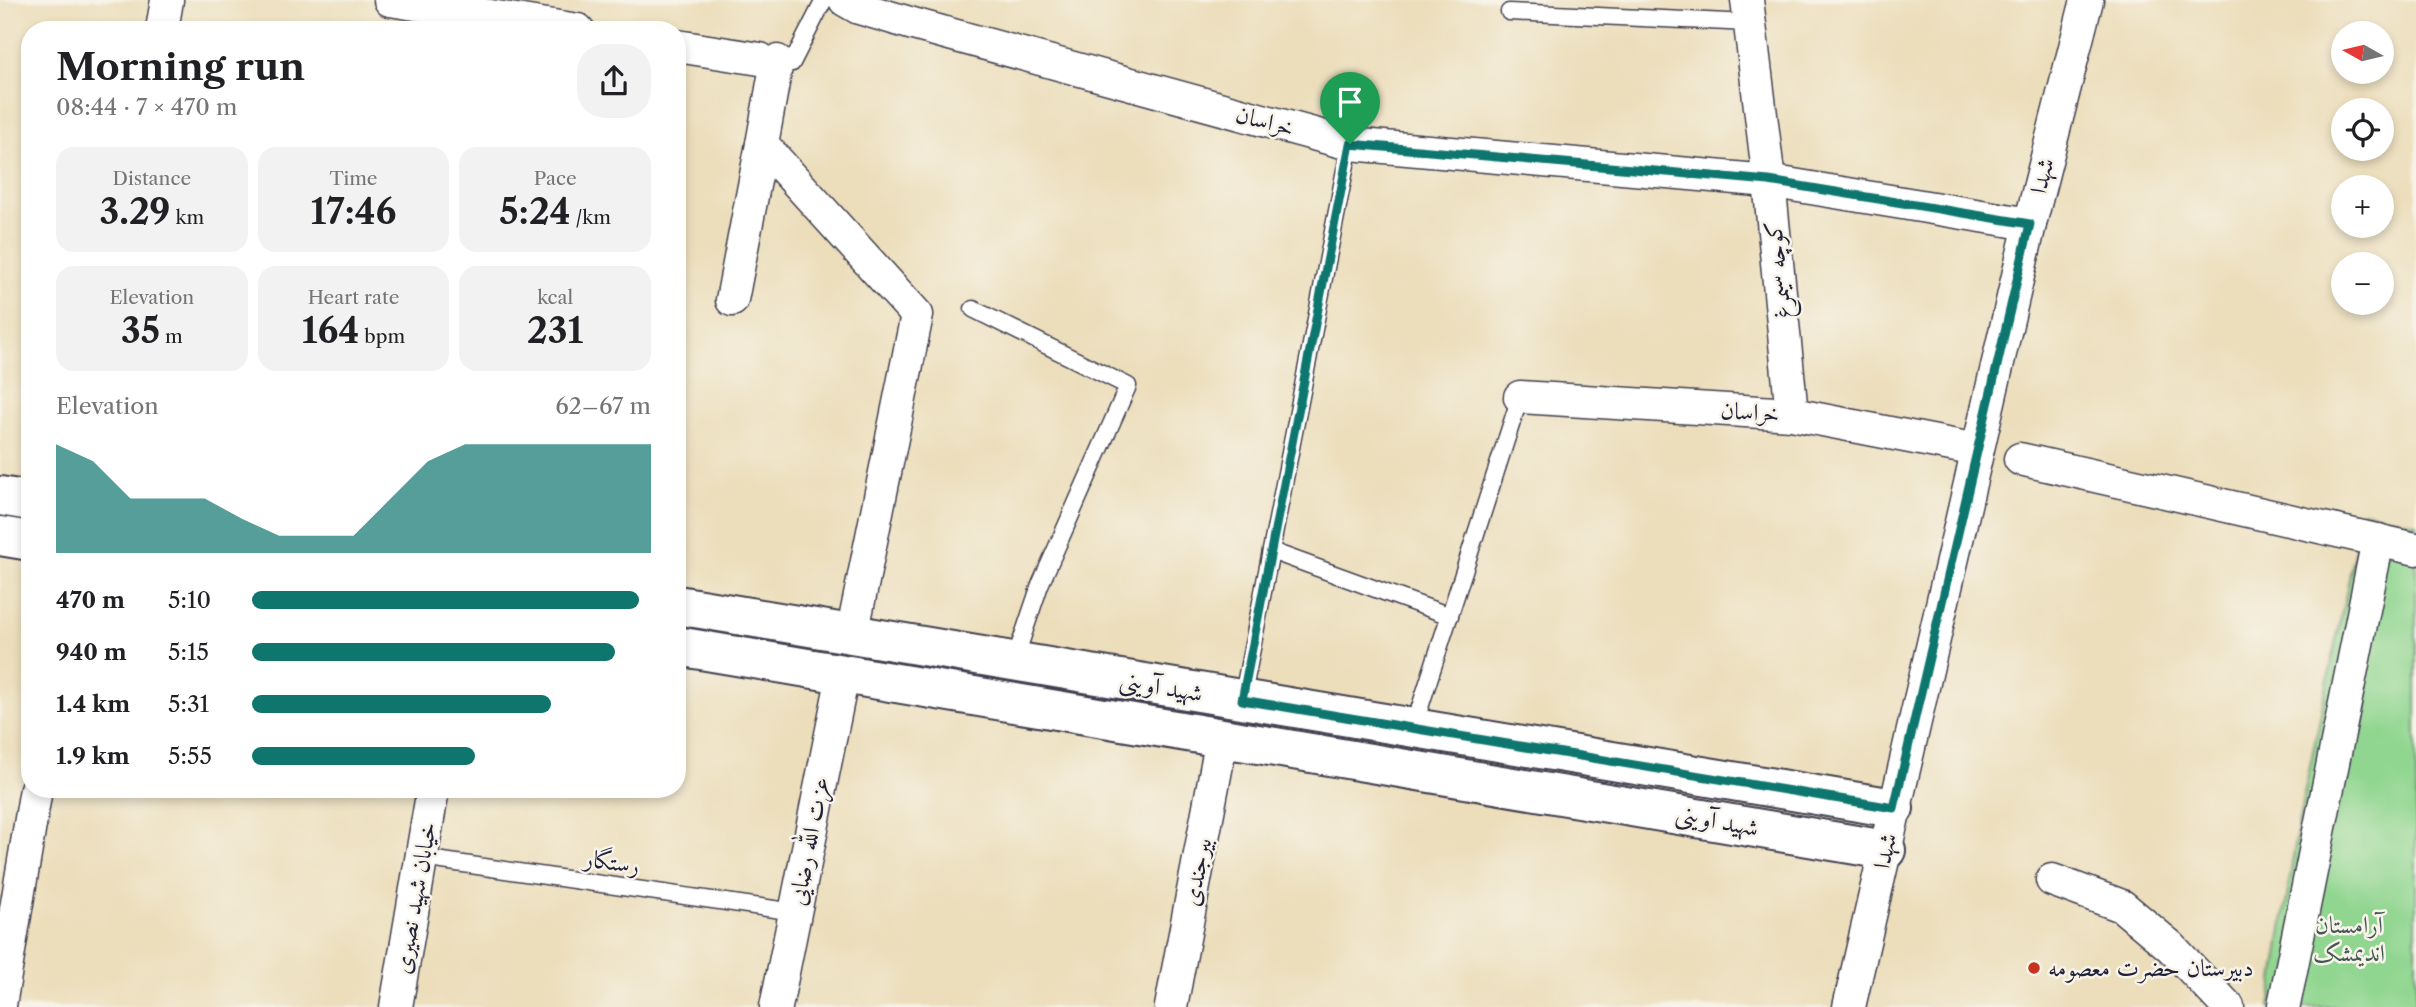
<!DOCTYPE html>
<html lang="en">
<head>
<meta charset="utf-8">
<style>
  :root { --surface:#fff; --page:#f2f2f2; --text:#202124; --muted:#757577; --accent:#0f766e }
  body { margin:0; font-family:"Libre Caslon Text",Amiri,serif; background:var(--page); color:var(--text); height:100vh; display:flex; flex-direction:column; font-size:26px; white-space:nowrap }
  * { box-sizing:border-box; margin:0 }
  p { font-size:23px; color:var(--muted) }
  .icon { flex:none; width:38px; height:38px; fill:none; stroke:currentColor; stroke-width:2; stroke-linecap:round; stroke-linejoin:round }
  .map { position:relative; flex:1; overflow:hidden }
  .drawer { position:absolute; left:21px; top:21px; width:665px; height:777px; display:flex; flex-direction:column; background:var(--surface); border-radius:28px; box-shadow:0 4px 10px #0003 }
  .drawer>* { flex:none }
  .needle { width:46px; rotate:278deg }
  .controls { position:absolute; left:2331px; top:21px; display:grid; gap:14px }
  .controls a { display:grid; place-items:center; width:63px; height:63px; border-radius:50%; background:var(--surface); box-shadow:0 4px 10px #0003; font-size:35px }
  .pin { position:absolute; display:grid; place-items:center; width:60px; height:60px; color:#fff; margin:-72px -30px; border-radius:50% 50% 50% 0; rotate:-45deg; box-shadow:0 0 7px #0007 }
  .pin .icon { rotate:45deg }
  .round { display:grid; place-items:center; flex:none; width:74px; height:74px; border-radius:28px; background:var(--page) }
  .head { display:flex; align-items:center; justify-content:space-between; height:119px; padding:0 35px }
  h1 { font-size:38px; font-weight:700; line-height:52px }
  .figures { display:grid; grid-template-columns:repeat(3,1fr); gap:10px; height:119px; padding:7px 35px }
  .figures div { display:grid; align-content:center; border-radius:18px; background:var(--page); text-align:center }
  .figures b { font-size:35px; font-weight:700 }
  .figures small { font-size:19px; font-weight:400 }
  .figures p { font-size:19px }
  .chart { height:196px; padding:14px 35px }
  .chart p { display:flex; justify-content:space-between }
  .chart svg { width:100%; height:126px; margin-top:7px; fill:var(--accent); opacity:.7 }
  ul { padding:0 35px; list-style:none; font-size:23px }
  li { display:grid; grid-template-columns:112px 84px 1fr; align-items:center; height:52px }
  li i { height:18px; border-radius:9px; background:var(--accent) }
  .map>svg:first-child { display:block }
  .green { fill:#90d690; stroke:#597c66; stroke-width:2 }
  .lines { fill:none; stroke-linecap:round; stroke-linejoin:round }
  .lane-casing { stroke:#403e4e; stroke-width:19 }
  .street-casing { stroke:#403e4e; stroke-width:35 }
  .secondary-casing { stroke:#403e4e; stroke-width:42 }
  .lane { stroke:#fff; stroke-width:16 }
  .street { stroke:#fff; stroke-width:32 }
  .secondary { stroke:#fff; stroke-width:38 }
  .route-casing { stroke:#fff; stroke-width:14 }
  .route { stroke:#0f766e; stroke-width:9 }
  .poi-dot { fill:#c8321e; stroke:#f7f3e8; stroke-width:2.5 }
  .labels { text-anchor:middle; stroke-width:5; stroke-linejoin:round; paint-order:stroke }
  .street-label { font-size:24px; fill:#22223b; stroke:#f7f3e8 }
  .park-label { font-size:24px; fill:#435854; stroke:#f7f3e8 }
  .poi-label { font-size:24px; fill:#22223b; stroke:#f7f3e8; text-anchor:start }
</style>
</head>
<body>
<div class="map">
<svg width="2416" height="1007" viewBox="0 0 2416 1007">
  <rect width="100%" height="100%" fill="#f7f3e8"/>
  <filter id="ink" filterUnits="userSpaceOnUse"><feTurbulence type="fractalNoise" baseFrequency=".0143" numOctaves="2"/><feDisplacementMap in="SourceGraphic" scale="14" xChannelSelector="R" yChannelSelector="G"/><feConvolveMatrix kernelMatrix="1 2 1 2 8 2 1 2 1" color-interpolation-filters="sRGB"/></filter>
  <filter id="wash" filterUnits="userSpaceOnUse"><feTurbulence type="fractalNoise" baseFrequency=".00686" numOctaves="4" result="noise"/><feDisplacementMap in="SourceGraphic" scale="28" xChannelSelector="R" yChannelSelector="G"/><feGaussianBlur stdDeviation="1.57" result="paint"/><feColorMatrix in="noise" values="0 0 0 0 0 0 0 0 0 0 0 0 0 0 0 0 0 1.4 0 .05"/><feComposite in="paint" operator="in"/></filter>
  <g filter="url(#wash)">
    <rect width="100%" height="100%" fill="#ecdebb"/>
    <path class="green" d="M2363,511L2416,523V1007H2270L2299,819Z"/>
  </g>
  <g filter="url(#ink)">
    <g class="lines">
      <defs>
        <g id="lane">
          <path d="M1509,12L1750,23"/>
          <path d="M774,61L792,63L824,0"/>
          <path d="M973,309L1128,386L1040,585L1014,662"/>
          <path d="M1271,551L1450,616"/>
          <path d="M1242,700L1350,144"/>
          <path d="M1413,729L1520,397"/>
          <path d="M422,858L795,912"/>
        </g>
        <g id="street">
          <path d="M390,0L578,30"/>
          <path d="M845,0L859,8L913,24L1350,144L1769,181L2030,224"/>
          <path d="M1747,0L1769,181L1792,414"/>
          <path d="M162,30L167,0"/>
          <path d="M677,46L760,59"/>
          <path d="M777,61L762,144L917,315L852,635"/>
          <path d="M732,300L762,144"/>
          <path d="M1520,397L1792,414L1977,450"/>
          <path d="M2020,459L2416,549"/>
          <path d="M2052,880L2122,906L2171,947L2228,1007"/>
          <path d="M0,1005L36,789"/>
          <path d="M2284,1005L2378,540"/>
          <path d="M396,1007L433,789"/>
          <path d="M776,1007L843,675"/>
          <path d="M1171,1007L1222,738"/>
          <path d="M1849,1007L2030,224L2087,0"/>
        </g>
        <g id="secondary">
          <path d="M0,496L30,501"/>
          <path d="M0,536L30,541"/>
          <path d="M677,605L1894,808"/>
          <path d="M677,646L1886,850"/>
        </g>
      </defs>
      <use href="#lane" class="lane-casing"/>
      <use href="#street" class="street-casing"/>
      <use href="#secondary" class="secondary-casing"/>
      <use href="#lane" class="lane"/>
      <use href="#street" class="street"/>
      <use href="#secondary" class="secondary"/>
    </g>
  </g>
  <g class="lines" filter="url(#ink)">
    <defs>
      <path id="route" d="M1350,144L1769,181L2030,224L1894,808L1242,700Z"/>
    </defs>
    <use href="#route" class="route-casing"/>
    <use href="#route" class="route"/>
  </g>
  <circle class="poi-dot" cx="2034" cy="968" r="7"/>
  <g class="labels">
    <g class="street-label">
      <text transform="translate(1265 121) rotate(15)" y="8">خراسان</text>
      <text transform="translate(2042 176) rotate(-76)" y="8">شهدا</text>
      <text transform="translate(1778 270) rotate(-96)" y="8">کوچه سیمرغ</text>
      <text transform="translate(1750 412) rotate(4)" y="8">خراسان</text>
      <text transform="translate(1161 687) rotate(9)" y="8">شهید آوینی</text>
      <text transform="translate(1717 821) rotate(10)" y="8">شهید آوینی</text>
      <text transform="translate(809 841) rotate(-79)" y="8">عزت الله رضایی</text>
      <text transform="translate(1885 851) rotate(-78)" y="8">شهدا</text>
      <text transform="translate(612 862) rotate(8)" y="8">رستگار</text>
      <text transform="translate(1197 872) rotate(-79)" y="8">بیرجندی</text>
      <text transform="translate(415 898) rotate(-80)" y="8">خیابان شهید نصیری</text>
    </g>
    <g class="park-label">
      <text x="2349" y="933">آرامستان<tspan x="2349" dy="28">اندیمشک</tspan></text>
    </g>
    <g class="poi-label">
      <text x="2048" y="976">دبیرستان حضرت معصومه</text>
    </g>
  </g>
</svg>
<div class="controls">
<a><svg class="needle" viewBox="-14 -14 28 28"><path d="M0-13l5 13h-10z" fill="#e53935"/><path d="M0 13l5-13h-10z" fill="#757577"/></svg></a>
<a><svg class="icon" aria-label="locate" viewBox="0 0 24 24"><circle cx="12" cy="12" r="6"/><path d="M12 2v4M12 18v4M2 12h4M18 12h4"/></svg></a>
<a>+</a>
<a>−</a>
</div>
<div class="pin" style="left:1350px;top:144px;background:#1e9e55"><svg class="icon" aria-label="arrive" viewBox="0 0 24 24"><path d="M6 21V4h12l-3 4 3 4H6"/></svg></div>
<section class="drawer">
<div class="head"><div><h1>Morning run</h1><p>08:44 · 7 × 470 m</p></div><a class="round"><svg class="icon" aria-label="share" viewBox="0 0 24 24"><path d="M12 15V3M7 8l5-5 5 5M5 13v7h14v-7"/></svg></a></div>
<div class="figures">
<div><p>Distance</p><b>3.29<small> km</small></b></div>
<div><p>Time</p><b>17:46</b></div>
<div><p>Pace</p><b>5:24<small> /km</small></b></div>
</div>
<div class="figures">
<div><p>Elevation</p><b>35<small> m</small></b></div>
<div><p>Heart rate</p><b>164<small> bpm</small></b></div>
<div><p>kcal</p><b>231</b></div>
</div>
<div class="chart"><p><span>Elevation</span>62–67 m</p>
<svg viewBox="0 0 160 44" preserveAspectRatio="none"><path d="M0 44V6L10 12L20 25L30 25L40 25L50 32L60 38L70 38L80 38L90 25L100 12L110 6L120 6L130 6L140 6L150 6L160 6V44z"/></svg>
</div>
<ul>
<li><b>470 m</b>5:10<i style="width:97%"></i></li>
<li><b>940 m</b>5:15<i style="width:91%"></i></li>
<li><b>1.4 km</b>5:31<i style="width:75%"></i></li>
<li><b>1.9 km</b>5:55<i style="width:56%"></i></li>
</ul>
</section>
</div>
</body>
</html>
